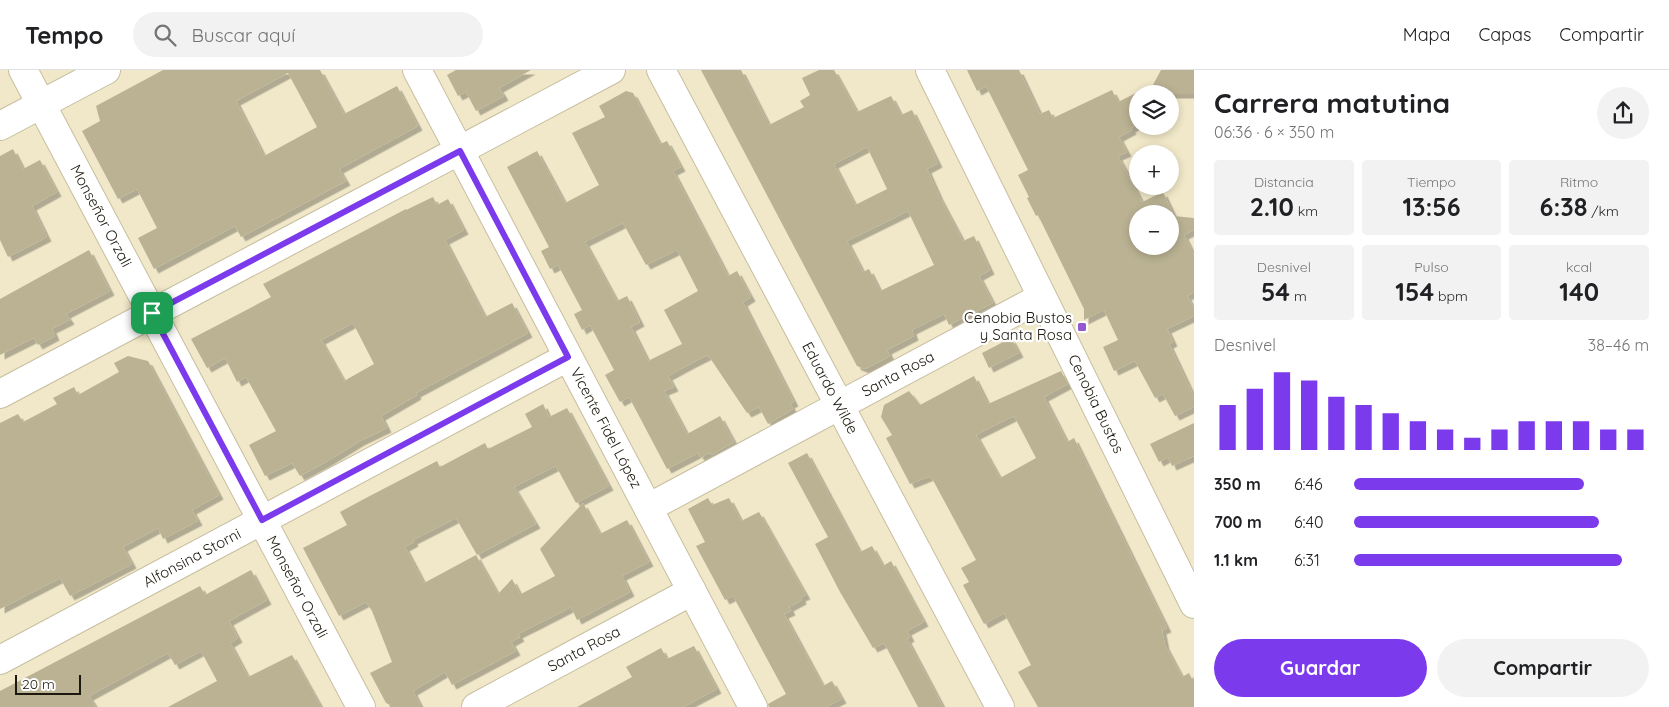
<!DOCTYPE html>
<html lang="es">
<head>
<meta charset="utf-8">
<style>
  :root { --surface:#fff; --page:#f2f2f2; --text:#202124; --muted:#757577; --line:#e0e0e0; --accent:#7c3aed }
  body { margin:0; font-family:Quicksand,sans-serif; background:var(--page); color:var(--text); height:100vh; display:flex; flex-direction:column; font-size:19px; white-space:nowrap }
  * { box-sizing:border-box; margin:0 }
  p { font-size:16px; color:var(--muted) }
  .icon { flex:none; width:28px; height:28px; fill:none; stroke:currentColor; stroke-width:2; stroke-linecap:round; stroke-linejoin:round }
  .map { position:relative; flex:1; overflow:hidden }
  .details { display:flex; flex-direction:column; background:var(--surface); width:475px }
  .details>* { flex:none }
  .buttons { position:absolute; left:1129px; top:15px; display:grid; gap:10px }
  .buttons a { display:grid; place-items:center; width:50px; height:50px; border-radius:50%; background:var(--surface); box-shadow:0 2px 8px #0003; font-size:25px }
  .scale { position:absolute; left:15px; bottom:12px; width:66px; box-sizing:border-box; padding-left:5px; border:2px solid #1b180d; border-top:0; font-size:14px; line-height:18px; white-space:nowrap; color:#1b180d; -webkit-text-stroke:4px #fff; paint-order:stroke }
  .pin { position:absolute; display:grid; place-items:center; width:42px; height:42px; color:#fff; margin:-21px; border-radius:10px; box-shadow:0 2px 8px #0006 }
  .round { display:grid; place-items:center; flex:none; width:52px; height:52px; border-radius:26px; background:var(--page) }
  .overview { display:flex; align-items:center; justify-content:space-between; height:85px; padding:0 20px }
  h1 { font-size:28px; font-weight:700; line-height:38px }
  .metrics { display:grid; grid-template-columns:repeat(3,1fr); gap:8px; height:85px; padding:5px 20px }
  .metrics div { display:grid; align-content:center; border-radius:5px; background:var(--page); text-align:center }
  .metrics b { font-size:25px; font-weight:700 }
  .metrics small { font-size:14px; font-weight:400 }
  .metrics p { font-size:14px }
  .chart { height:140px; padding:10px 20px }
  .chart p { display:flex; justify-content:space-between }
  .chart svg { width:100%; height:90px; margin-top:5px; stroke:var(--accent); stroke-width:6 }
  .primary-button { display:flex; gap:10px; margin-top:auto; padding:10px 20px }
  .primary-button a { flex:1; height:58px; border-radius:30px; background:var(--accent); color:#fff; font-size:20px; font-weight:700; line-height:58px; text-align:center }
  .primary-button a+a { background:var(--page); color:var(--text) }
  ul { padding:0 20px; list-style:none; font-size:16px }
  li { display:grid; grid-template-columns:80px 60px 1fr; align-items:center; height:38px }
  li i { height:12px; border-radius:6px; background:var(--accent) }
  header { display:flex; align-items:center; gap:30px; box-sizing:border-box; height:70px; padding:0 25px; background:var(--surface); border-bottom:1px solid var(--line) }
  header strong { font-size:24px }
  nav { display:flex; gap:28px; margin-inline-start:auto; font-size:18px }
  .search { width:350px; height:45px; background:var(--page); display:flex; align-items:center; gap:12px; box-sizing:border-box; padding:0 18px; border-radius:28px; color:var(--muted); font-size:19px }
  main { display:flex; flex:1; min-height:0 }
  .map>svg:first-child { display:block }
  .building { fill:#bab293; fill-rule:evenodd; filter:url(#shadow) }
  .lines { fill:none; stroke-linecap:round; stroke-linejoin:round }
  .minor-casing { stroke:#c7bea0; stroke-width:30 }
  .minor { stroke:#fff; stroke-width:28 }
  .route-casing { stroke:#fff; stroke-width:10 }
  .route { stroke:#7c3aed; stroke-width:6 }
  .poi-dot { fill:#9458cf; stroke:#fff; stroke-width:2 }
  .labels { text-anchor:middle; stroke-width:4.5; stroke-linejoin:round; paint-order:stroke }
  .street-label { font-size:15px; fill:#1b180d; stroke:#fff }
  .poi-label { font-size:15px; fill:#1b180d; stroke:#fff; text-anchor:end }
</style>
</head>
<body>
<header>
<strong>Tempo</strong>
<div class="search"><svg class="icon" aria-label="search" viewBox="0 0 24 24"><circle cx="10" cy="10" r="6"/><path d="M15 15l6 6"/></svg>Buscar aquí</div>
<nav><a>Mapa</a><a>Capas</a><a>Compartir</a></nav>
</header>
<main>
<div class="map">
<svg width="1194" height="637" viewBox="0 0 1194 637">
  <defs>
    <filter id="shadow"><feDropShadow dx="4.5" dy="4.5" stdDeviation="0" flood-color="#0004"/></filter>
  </defs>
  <rect width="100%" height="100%" fill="#f1e8c9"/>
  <g class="building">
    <path d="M163,0H320L344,44L397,16L418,56L339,99L346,111L333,118L241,167L235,156L154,199L138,168L157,158L137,119L118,129L82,61L100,51L96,36ZM288,3L317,57L264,86L236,31Z"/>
    <path d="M456,0H531L499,18L504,26L476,41L466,22L458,26L447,5Z"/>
    <path d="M701,0H741L769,55L804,37L800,31L810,25L802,8L819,0H834L857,42L891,26L901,45L912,40L938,93L927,99L939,126L963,171L974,166L990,200L979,206L993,233L949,255L944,244L912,260L914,266L887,280L890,286L865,299L857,296ZM867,77L887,119L855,135L834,94ZM908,141L934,195L880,221L869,199L863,202L847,171Z"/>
    <path d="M967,0H1019L1040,44L1049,40L1053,48L1112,20L1118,32L1138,22V54L1131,58L1132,60L1119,67L1127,82L1118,86L1142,132L1163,122L1174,146L1194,148V160L1184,165L1194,185V222L1187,226L1194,238V246L1167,259L1173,272L1169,274L1194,327V337L1175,346L1163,324L1155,328L1135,291L1114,301L1103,277L1118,270L1104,240L1084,250V239L1038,145L1036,146L1027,128L1029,127L1018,105L1028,100L986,16L977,21ZM1138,144H1170V176H1138Z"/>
    <path d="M1161,0H1194V24H1148Z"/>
    <path d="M626,21L633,23L660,74L667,71L681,97L673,101L728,206L737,201L751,227L743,232L794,332L790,334L793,339L768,354L759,337L747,343L708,285L692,293L668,306L674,317L664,321L687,364L720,346L734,372L711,385L709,382L701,388L698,383L667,399L629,327L620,332L605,305L614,300L590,255L582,260L574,244L582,240L558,195L550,199L541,181L549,177L507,97L537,81L565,133L599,115L572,63L605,47L599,36ZM623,153L646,195L677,180L698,221L664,240L682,274L648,291L631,257L640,252L627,226L617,231L585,172Z"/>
    <path d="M13,79L23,99L40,90L57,122L32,136L47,167L8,187L0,170V86Z"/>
    <path d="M433,127L437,135L448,129L464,160L445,170L485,247L512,233L528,263L416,323L417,325L381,346L387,358L360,371L326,392L300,406L292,393L265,406L249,375L276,361L272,354L246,307L237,312L225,288L207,298L191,269L271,227L263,214L406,139V140ZM353,253L374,294L344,311L321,270Z"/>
    <path d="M89,180L110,221L66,244L70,250L52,259L55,266L38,275L34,268L0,285V229Z"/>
    <path d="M1011,268L1019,283L989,298L982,283Z"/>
    <path d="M128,286L148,291L219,425L192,440L198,451L163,469L158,458L123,477L132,494L82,520L70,526L60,508L0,539V353L18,344L23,352L57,334L53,328L74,317L78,325L119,302L114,293Z"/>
    <path d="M1061,301L1068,314L1044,327L1067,372L1074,368L1167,558L1162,560L1165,575L1182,607L1189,603L1194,613V637H1038L1018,602L1031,595L1004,543L984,554L963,515L969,512L961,498L976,490L934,412L930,406L910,414L886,368L892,365L881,347L884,335L909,321L920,335L974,306L988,334ZM1014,346L1036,388L1000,408L976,365Z"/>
    <path d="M543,334L549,347L567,338L609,416L576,433L556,396L514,417L536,454L477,485L456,448L413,470L414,472L405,477L424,513L476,485L498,524L512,509L520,524H521L555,506L540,479L583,433L600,464L627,450L649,492L622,506L630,522L577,550L571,537L538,554L518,564L520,567L511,572L516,581L452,615L445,602L413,621L421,637H396L386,633L370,603L392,592L372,541L366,532L339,546L303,478L347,455L340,442L364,429L437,391L440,397L485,373L488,379L532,357L525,344Z"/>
    <path d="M1194,353V386L1172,396L1168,387L1159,392L1150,374Z"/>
    <path d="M807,383L860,482L872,476L883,496L891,491L924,552L907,561L910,567L907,569L943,637H918L884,573L873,578L840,522L815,474L828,467L788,393Z"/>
    <path d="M708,428L712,435L729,428L741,451L759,442L806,525L801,527L802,530L789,537L791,541L784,544L823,616L832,611L842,629L826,637H769L768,634L786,624L733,526L725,530L696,476L705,472L688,439Z"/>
    <path d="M251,500L267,530L229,551L238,568L230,573L248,607L292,585L321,637H168L217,611L201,581L175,595L168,583L89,626L96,637H0V621L200,516L205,525Z"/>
    <path d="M694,576L717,619L683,637H577L632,607L626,597L661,578L667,589Z"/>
  </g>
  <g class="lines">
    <defs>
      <g id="minor">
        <path d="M23,0L361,637"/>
        <path d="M417,0L753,637"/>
        <path d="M661,0L1000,637"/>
        <path d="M930,0L1194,534"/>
        <path d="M0,56L106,0"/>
        <path d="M0,324L611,0"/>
        <path d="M648,438L1042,227"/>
        <path d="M0,590L568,287"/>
        <path d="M476,637L692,521"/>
      </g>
    </defs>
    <use href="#minor" class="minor-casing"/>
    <use href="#minor" class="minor"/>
  </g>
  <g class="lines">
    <defs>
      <path id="route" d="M460,81L568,287L262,450L152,243Z"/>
    </defs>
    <use href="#route" class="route-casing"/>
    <use href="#route" class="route"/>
  </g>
  <rect class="poi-dot" x="1077" y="252" width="10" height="10" rx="2.5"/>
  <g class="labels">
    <g class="street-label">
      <text transform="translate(101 146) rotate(62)" y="5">Monseñor Orzali</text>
      <text transform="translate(898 304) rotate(-28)" y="5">Santa Rosa</text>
      <text transform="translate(830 318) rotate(62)" y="5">Eduardo Wilde</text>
      <text transform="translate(1096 334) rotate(64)" y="5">Cenobia Bustos</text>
      <text transform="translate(606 358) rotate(62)" y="5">Vicente Fidel López</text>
      <text transform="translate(192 488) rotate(-28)" y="5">Alfonsina Storni</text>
      <text transform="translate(297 517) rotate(62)" y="5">Monseñor Orzali</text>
      <text transform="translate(584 579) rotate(-28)" y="5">Santa Rosa</text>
    </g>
    <g class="poi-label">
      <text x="1072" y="253">Cenobia Bustos<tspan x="1072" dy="17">y Santa Rosa</tspan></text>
    </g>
  </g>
</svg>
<div class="buttons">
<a><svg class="icon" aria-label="layers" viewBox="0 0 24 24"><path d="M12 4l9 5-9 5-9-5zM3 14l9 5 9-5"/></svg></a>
<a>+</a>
<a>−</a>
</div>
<div class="scale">20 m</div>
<div class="pin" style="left:152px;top:243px;background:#1e9e55"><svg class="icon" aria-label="arrive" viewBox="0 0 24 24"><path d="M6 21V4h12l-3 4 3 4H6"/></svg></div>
</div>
<section class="details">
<div class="overview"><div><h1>Carrera matutina</h1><p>06:36 · 6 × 350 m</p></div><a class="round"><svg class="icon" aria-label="share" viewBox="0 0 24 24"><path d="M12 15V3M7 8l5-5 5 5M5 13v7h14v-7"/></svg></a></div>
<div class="metrics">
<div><p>Distancia</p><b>2.10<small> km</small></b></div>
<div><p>Tiempo</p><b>13:56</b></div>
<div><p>Ritmo</p><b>6:38<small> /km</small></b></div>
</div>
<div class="metrics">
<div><p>Desnivel</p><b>54<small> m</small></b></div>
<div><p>Pulso</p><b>154<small> bpm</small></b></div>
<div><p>kcal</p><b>140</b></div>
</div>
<div class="chart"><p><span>Desnivel</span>38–46 m</p>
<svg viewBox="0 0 160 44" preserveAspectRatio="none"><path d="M5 44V22M15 44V14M25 44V6M35 44V10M45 44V18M55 44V22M65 44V26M75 44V30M85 44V34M95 44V38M105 44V34M115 44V30M125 44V30M135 44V30M145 44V34M155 44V34"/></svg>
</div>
<ul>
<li><b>350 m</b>6:46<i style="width:78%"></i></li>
<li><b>700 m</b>6:40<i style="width:83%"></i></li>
<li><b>1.1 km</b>6:31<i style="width:91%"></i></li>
</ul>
<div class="primary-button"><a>Guardar</a><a>Compartir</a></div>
</section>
</main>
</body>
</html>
